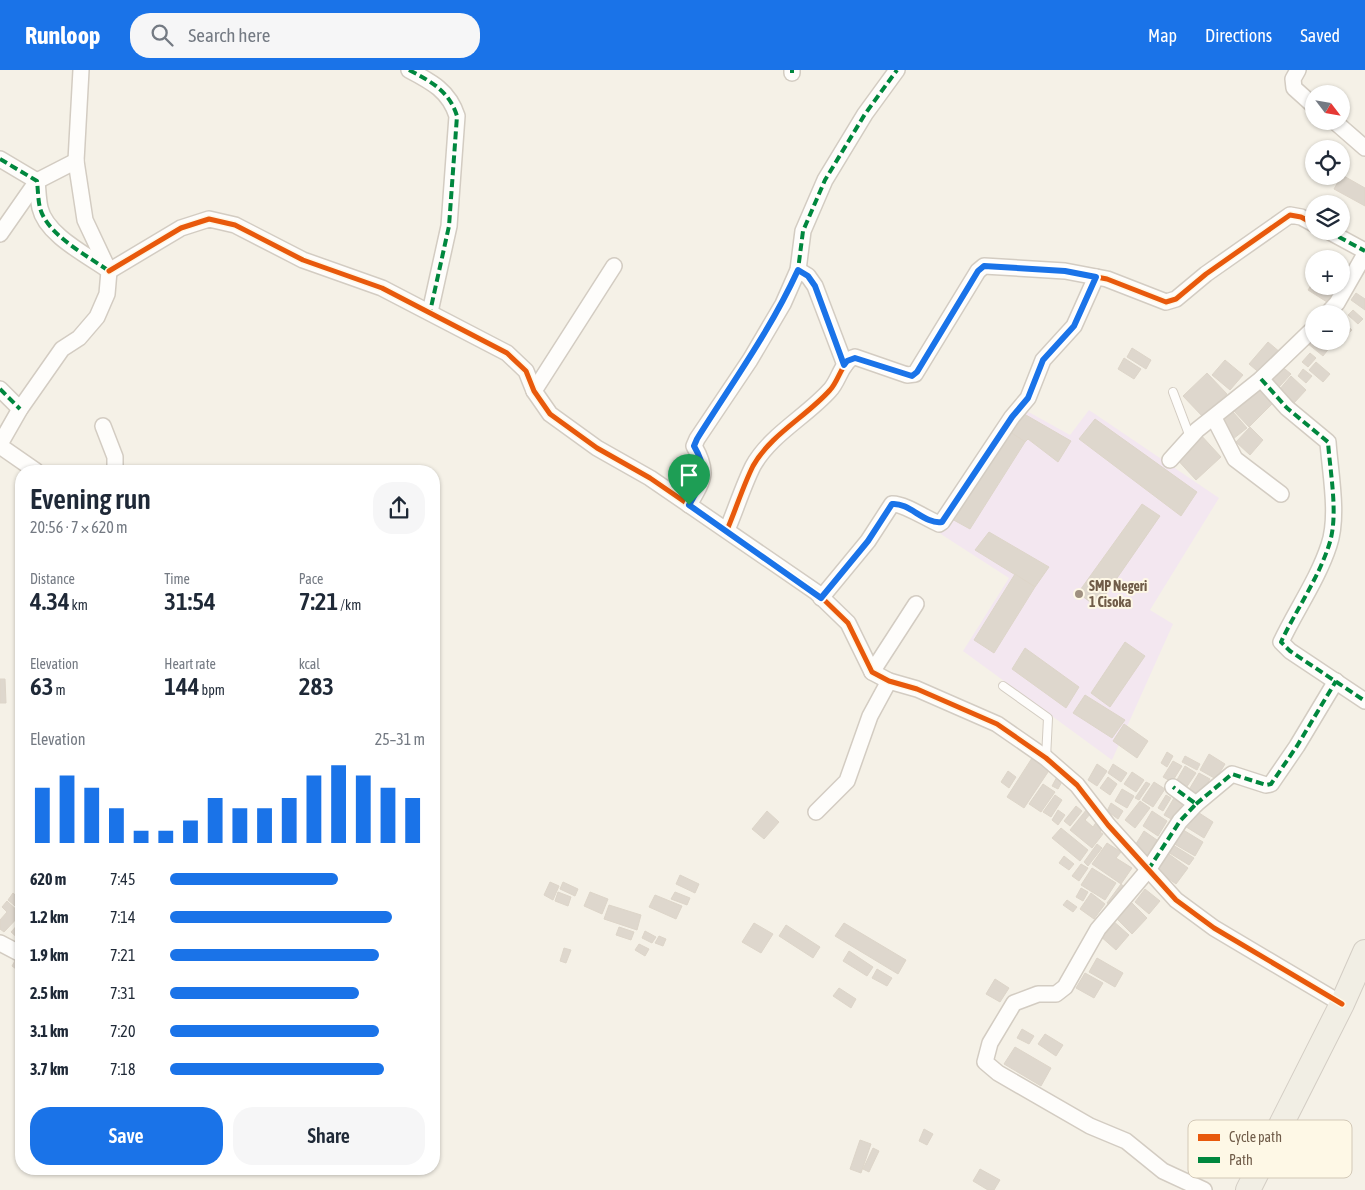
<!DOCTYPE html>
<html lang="en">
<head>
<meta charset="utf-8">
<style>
  :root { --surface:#fff; --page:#f6f6f7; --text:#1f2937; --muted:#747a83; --accent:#1a73e8 }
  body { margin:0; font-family:"Asap Condensed",sans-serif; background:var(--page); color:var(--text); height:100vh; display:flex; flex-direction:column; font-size:19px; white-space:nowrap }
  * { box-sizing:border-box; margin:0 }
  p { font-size:16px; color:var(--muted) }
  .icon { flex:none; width:28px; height:28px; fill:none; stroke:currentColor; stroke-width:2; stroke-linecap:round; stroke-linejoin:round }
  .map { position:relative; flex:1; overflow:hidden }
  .side { position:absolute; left:15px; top:395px; width:425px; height:710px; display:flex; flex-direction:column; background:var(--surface); border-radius:20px; box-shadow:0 1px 4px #0004 }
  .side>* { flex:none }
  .needle { width:32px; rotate:121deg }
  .fabs { position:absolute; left:1305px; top:15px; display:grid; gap:10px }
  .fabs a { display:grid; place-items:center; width:45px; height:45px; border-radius:50%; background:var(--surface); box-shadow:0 1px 4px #0004; font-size:25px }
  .pin { position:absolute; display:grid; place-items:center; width:42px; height:42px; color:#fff; margin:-51px -21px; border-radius:50% 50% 50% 0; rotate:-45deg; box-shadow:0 0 5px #0007 }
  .pin .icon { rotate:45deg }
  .round { display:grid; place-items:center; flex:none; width:52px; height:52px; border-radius:20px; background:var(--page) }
  .headline { display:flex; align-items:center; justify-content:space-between; height:85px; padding:0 15px }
  h1 { font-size:28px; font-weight:600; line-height:38px }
  .stats { display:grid; grid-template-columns:repeat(3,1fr); gap:8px; height:85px; padding:5px 15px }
  .stats div { display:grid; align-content:center }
  .stats b { font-size:25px; font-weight:600 }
  .stats small { font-size:14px; font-weight:400 }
  .stats p { font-size:14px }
  .chart { height:140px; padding:10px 15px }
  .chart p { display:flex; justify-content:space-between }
  .chart svg { width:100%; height:90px; margin-top:5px; stroke:var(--accent); stroke-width:6 }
  .primary-button { display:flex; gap:10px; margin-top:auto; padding:10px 15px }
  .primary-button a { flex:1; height:58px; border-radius:20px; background:var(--accent); color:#fff; font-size:20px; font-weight:600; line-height:58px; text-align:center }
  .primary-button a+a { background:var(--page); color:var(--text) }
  ul { padding:0 15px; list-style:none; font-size:16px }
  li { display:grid; grid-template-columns:80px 60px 1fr; align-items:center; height:38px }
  li i { height:12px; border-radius:6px; background:var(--accent) }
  header { display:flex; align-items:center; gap:30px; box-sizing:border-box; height:70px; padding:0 25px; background:var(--accent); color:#fff }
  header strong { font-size:24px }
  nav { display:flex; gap:28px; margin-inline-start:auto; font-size:18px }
  .search { width:350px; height:45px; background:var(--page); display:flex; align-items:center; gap:12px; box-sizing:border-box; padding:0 18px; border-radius:20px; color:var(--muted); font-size:19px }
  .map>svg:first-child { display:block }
  .education { fill:#f3e7f0 }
  .building { fill:#ded7cd; stroke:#ddd5c9 }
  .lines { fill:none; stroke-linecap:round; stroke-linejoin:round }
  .service-casing { stroke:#d3ccc2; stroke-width:10 }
  .minor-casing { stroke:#d3ccc2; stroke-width:18 }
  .primary-casing { stroke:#d3cdc4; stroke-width:26 }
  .service { stroke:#fefdfb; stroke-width:8 }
  .minor { stroke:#fefdfb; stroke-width:15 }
  .primary { stroke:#f1eee4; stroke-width:24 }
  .quiet { stroke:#00873e; stroke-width:4; stroke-dasharray:8 4; stroke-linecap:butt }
  .cycleway-casing { stroke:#fef8e6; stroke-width:8 }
  .cycleway { stroke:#e8590c; stroke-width:5 }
  .route-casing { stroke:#fff; stroke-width:10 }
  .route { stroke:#1a73e8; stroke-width:6 }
  .poi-dot { fill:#9f9080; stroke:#fef8e6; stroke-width:2 }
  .labels { text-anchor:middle; stroke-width:4; stroke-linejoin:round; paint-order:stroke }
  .poi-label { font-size:14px; font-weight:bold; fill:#705c49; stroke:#fef8e6; text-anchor:start }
  .key { fill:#fef8e6; stroke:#d3c9b7; stroke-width:1 }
  .key-label { font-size:14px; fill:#705c49 }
</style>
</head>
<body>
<header>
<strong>Runloop</strong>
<div class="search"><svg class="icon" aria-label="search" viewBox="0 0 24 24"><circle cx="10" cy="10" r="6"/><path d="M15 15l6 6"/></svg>Search here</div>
<nav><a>Map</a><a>Directions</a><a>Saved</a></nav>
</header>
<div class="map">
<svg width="1365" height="1120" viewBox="0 0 1365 1120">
  <rect width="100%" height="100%" fill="#f5f1e7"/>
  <path class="education" d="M1014,334L1070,365L1089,340L1219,428L1150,540L1173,554L1112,690L963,581L1009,508L933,459Z"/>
  <g class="building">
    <path d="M1342,105L1365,118V136L1334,119Z"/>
    <path d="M1314,211V216H1338L1327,232L1308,220Z"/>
    <path d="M1356,223L1365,229V240L1351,230Z"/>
    <path d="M1353,240L1363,249L1358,254L1348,245Z"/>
    <path d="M1341,250L1352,260L1344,268L1341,265Z"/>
    <path d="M1314,265V271H1323L1330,277L1323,286L1307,273Z"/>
    <path d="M1268,272L1281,283L1262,305L1249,294Z"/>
    <path d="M1132,278L1151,290L1146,299L1127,287Z"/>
    <path d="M1310,283L1316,288L1308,297L1302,292Z"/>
    <path d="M1124,288L1141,299L1134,309L1118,299Z"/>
    <path d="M1225,290L1243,305L1230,320L1212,305Z"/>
    <path d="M1316,292L1330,304L1323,312L1309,300Z"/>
    <path d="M1280,295L1291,304L1279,317L1269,308Z"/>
    <path d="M1303,299L1312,306L1306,313L1298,306Z"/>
    <path d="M1207,303L1227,324L1203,347L1183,326Z"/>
    <path d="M1291,306L1306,320L1294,333L1279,320Z"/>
    <path d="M1262,313L1277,329L1249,357L1234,341Z"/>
    <path d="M1019,341L1071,371L1058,392L1028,369L1025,372L1006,359Z"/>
    <path d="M1233,342L1247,358L1233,369L1219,353Z"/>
    <path d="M1095,349L1197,422L1181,446L1079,369Z"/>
    <path d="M1250,357L1263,370L1250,385L1236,372Z"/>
    <path d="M1006,359L1025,372L970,459L950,448Z"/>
    <path d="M1199,363L1221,387L1196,410L1174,386Z"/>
    <path d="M1142,434L1160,446L1097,537L1078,523Z"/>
    <path d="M989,462L1049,497L1035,517L975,480Z"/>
    <path d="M1015,504L1035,517L994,583L974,570Z"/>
    <path d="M1125,572L1145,586L1110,637L1091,623Z"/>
    <path d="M1025,578L1079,617L1066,638L1012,599Z"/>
    <path d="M0,609H5L6,633H0Z"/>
    <path d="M1085,625L1125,650L1112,668L1073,643Z"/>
    <path d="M1124,654L1148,671L1137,688L1113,671Z"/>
    <path d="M1167,682L1173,686L1167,697L1161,693Z"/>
    <path d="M1209,684L1225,694L1216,709L1200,700Z"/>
    <path d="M1185,686L1200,694L1197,700L1182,692Z"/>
    <path d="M1032,688L1050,699L1024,738L1007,727Z"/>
    <path d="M1173,691L1182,696L1172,712L1163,707Z"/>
    <path d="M1097,694L1107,701L1097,716L1088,710Z"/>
    <path d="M1113,694L1127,703L1121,712L1108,703Z"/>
    <path d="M1185,696L1196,703L1184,721L1174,715Z"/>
    <path d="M1008,701L1016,707L1009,718L1001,712Z"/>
    <path d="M1132,702L1144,710L1136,722L1124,714Z"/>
    <path d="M1199,703L1210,709L1198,729L1187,723Z"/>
    <path d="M1058,705L1064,708L1058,719L1052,716Z"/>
    <path d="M1108,707L1117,714L1110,725L1100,718Z"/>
    <path d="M1146,712L1150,714L1139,730L1135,728Z"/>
    <path d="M1154,712L1165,719L1153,737L1142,730Z"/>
    <path d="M1043,714L1055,722L1041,742L1029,734Z"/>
    <path d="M1122,719L1134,726L1127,738L1115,731Z"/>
    <path d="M1055,725L1062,730L1051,747L1043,742Z"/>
    <path d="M1166,725L1171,728L1163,741L1158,738Z"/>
    <path d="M1174,728L1183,733L1173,750L1164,745Z"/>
    <path d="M1140,731L1150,738L1135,758L1125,750Z"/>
    <path d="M1111,733L1123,741L1118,749L1107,741Z"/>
    <path d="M1076,736L1082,741L1070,756L1064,751Z"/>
    <path d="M1087,739L1091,743L1085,750L1093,757L1097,751L1104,757L1100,762L1103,764L1092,778L1070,760Z"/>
    <path d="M1193,739L1213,752L1204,768L1183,755Z"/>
    <path d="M1058,740L1065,745L1058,755L1052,750Z"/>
    <path d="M767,741L779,752L764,769L752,759Z"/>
    <path d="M1152,741L1167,751L1158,766L1143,756Z"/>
    <path d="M1061,758L1088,780L1080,791L1052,768Z"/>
    <path d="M1180,758L1203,772L1195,786L1171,772Z"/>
    <path d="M1144,761L1157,770L1147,785L1134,777Z"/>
    <path d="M1107,773L1121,782L1116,788L1132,798L1121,814L1092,794Z"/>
    <path d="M1097,774L1102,778L1088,796L1084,792Z"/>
    <path d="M1173,775L1194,788L1189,795L1168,782Z"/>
    <path d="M1166,782L1188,798L1176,814L1154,798Z"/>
    <path d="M1064,786L1074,794L1069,800L1059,793Z"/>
    <path d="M1081,794L1088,798L1079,811L1072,806Z"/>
    <path d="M1092,798L1116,813L1105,830L1081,815Z"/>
    <path d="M680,805L699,814L695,823L676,814Z"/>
    <path d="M550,812L559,816L553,830L544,825Z"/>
    <path d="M563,812L578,819L575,826L560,819Z"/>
    <path d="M1121,814L1127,819L1113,837L1107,833Z"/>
    <path d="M1081,818L1088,822L1083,831L1076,827Z"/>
    <path d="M1145,819L1160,831L1149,844L1135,832Z"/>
    <path d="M558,822L571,827L568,836L555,831Z"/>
    <path d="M590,822L608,829L602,844L584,836Z"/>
    <path d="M675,822L690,828L687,835L671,829Z"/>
    <path d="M13,823L21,830V841L8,830Z"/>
    <path d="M1091,823L1105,834L1094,849L1080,839Z"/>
    <path d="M655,825L682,836L676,849L649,837Z"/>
    <path d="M1067,830L1077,837L1073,842L1063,835Z"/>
    <path d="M7,831L21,844L4,862L0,859V850L7,842L2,837Z"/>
    <path d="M1130,831L1147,848L1132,864L1115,847Z"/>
    <path d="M609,835L641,845L637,860L604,849Z"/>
    <path d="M1112,850L1129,865L1116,880L1099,865Z"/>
    <path d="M21,851V871L11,862Z"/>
    <path d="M754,853L773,864L761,883L742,872Z"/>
    <path d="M844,853L906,890L898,904L835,866Z"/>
    <path d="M786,855L820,877L813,888L779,866Z"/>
    <path d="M619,857L634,862L631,870L616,865Z"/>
    <path d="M645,861L656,867L652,873L642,868Z"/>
    <path d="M659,866L666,869L663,876L655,873Z"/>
    <path d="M639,874L649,879L645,886L635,880Z"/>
    <path d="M564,878L571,880L566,893L560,891Z"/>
    <path d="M849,881L873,897L867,906L843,891Z"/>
    <path d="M1097,888L1123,903L1115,917L1089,902Z"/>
    <path d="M16,889L21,892L20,902L12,896Z"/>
    <path d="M877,899L892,908L887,916L872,908Z"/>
    <path d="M1085,903L1103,913L1094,928L1076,918Z"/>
    <path d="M995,909L1009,918L1000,932L986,924Z"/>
    <path d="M839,918L856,929L851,938L833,926Z"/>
    <path d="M1022,959L1034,966L1029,974L1017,968Z"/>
    <path d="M1045,964L1063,975L1056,986L1038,974Z"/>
    <path d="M1015,977L1051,998L1041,1016L1004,994Z"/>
    <path d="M924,1059L933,1064L927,1075L919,1071Z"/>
    <path d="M860,1070L871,1074L861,1103L850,1099Z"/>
    <path d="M873,1078L879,1081L869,1102L863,1099Z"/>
    <path d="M980,1099L1000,1110L994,1120H988L973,1111Z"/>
  </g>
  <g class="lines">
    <defs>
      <g id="service">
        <path d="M1173,322L1190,367"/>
        <path d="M1003,616L1048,648L1046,688"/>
      </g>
      <g id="minor">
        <path d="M409,0C432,12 449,21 457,46L449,156L430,242"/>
        <path d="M1298,0L1293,9L1294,18L1314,36"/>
        <path d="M792,3V0"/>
        <path d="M1334,51L1365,78"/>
        <path d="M0,89L37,111C38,120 38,129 40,138C46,165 87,185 108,200"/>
        <path d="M1328,161L1365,181"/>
        <path d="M0,164L37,111L76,91"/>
        <path d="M798,200L808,206L815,216L845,295"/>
        <path d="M109,201L181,158L209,149L235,155L303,190L382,218L507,283L526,301L534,321L550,344L597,378L650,408L816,522L848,553L872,602L889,611L917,619L997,654L1046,688L1077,715L1108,755L1176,830L1214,858L1342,934"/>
        <path d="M1327,244L1337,233L1365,184"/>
        <path d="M1261,309L1287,338L1328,372C1330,402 1339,446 1329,475C1318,509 1296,540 1281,572L1290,581L1365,631"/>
        <path d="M0,319L20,339"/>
        <path d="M534,321L614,196"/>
        <path d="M1214,348L1235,389L1281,424"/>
        <path d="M103,356L115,387V401"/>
        <path d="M0,374L20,339L62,279L79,268L97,247L107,224L109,201L85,150L76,91L81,0"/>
        <path d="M0,376L36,401"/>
        <path d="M1170,390L1197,360L1261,309L1314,258"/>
        <path d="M689,435C704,409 709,402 694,376L697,369L750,290L783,234L798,200L803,161L825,110L865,44L897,0"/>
        <path d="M727,460C736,439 743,416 753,396C770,365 807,346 830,320C839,311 842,290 855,287L907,305L915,304L978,201L984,196L1065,201L1107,209L1166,232L1176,229L1206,204L1290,145L1301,147L1314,154"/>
        <path d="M821,528L868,471L892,434C903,433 927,449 939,454L942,452L1012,347L1028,328L1043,290L1074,256L1096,207"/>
        <path d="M872,602L916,534"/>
        <path d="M1173,717L1196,734L1180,751L1148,800L1098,859L1065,917L1056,924H1038L1014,933L990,973L985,992L998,1003L1090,1056L1126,1071L1163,1101L1204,1120"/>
        <path d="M1196,734L1232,704L1266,715L1271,714L1297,676L1336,611"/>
        <path d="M816,742L847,711L870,646L889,611"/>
        <path d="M0,873L21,884"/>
      </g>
      <path id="primary" d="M1248,1120L1342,934L1365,882"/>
    </defs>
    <use href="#service" class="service-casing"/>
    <use href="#minor" class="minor-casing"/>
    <use href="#primary" class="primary-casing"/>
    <use href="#service" class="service"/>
    <use href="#minor" class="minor"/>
    <use href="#primary" class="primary"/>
    <g class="quiet">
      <path d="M409,0C432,12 449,21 457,46L449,156L430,242"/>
      <path d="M792,3V0"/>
      <path d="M0,89L37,111C38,120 38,130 40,138C47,165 88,186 109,201"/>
      <path d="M1328,161L1365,181"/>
      <path d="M798,200L808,206L815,216L845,295"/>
      <path d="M1261,309L1287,338L1328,372C1330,402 1339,446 1329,475C1318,509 1296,540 1281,572L1290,581L1365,631"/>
      <path d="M0,319L20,339"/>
      <path d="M689,435C704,409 709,402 694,376L697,369L750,290L783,234L798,200L803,161L825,110L865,44L897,0"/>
      <path d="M821,528L868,471L892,434C903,433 927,449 939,454L942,452L1012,347L1028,328L1043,290L1074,256L1096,207"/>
      <path d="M1196,734L1232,704L1266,715L1271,714L1297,676L1336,611"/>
      <path d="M1148,800L1180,751L1196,734L1173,717"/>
    </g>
    <defs>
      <g id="cycleway">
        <path d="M109,201L181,158L209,149L235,155L303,190L382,218L507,283L526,301L534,321L550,344L597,378L650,408L816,522L848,553L872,602L889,611L917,619L997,654L1046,688L1077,715L1108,755L1176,830L1214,858L1342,934"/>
        <path d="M727,460C736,439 743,416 753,396C770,365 807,346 830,320C839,311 842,290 855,287L907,305L915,304L978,201L984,196L1065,201L1107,209L1166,232L1176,229L1206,204L1290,145L1301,147L1314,154"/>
      </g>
    </defs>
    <use href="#cycleway" class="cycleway-casing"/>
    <use href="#cycleway" class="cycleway"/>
  </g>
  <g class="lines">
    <defs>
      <path id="route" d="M984,196L1065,201L1096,207L1074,256L1043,290L1028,328L1012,347L942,452C925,455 909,432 892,434L868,471L821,528L689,435C704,409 709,402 694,376L697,369C732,313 770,261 798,200L808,206L815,216L844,295L847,291L855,288L912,306L917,302L978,201Z"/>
    </defs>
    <use href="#route" class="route-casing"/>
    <use href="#route" class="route"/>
  </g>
  <circle class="poi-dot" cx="1079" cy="524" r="5"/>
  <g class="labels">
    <g class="poi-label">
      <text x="1089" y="521">SMP Negeri<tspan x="1089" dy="16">1 Cisoka</tspan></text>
    </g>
  </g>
  <rect x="1188" y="1050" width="164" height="58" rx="8" class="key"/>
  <rect x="1198" y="1064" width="22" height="7" fill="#e8590c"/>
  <rect x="1198" y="1087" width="22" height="6" fill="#00873e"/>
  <g class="key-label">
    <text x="1229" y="1072">Cycle path</text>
    <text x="1229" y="1095">Path</text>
  </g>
</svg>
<div class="fabs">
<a><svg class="needle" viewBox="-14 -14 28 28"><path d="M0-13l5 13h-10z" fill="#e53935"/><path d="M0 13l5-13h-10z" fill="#747a83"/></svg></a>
<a><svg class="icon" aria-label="locate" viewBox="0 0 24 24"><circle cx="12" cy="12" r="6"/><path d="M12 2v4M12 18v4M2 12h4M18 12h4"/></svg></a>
<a><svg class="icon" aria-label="layers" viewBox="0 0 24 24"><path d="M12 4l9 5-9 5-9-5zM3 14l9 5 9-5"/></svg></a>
<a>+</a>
<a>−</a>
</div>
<div class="pin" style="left:689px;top:435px;background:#1e9e55"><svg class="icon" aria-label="arrive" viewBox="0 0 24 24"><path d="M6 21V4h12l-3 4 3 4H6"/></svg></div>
<section class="side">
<div class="headline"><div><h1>Evening run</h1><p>20:56 · 7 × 620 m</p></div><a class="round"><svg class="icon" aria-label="share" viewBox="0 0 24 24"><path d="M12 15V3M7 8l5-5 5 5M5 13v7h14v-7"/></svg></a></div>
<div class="stats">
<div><p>Distance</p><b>4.34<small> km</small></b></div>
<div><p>Time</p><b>31:54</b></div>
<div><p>Pace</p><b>7:21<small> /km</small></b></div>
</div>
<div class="stats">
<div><p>Elevation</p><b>63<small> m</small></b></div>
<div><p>Heart rate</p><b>144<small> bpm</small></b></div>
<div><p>kcal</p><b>283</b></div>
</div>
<div class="chart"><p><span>Elevation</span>25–31 m</p>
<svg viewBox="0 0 160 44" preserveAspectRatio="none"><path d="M5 44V17M15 44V11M25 44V17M35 44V27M45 44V38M55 44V38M65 44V33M75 44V22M85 44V27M95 44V27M105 44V22M115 44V11M125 44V6M135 44V11M145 44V17M155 44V22"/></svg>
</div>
<ul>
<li><b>620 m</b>7:45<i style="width:66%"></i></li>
<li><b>1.2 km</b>7:14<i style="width:87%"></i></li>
<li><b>1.9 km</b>7:21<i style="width:82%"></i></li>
<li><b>2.5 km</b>7:31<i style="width:74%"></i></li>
<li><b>3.1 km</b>7:20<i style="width:82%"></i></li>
<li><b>3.7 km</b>7:18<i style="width:84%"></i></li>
</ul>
<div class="primary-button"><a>Save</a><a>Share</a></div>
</section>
</div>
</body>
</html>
